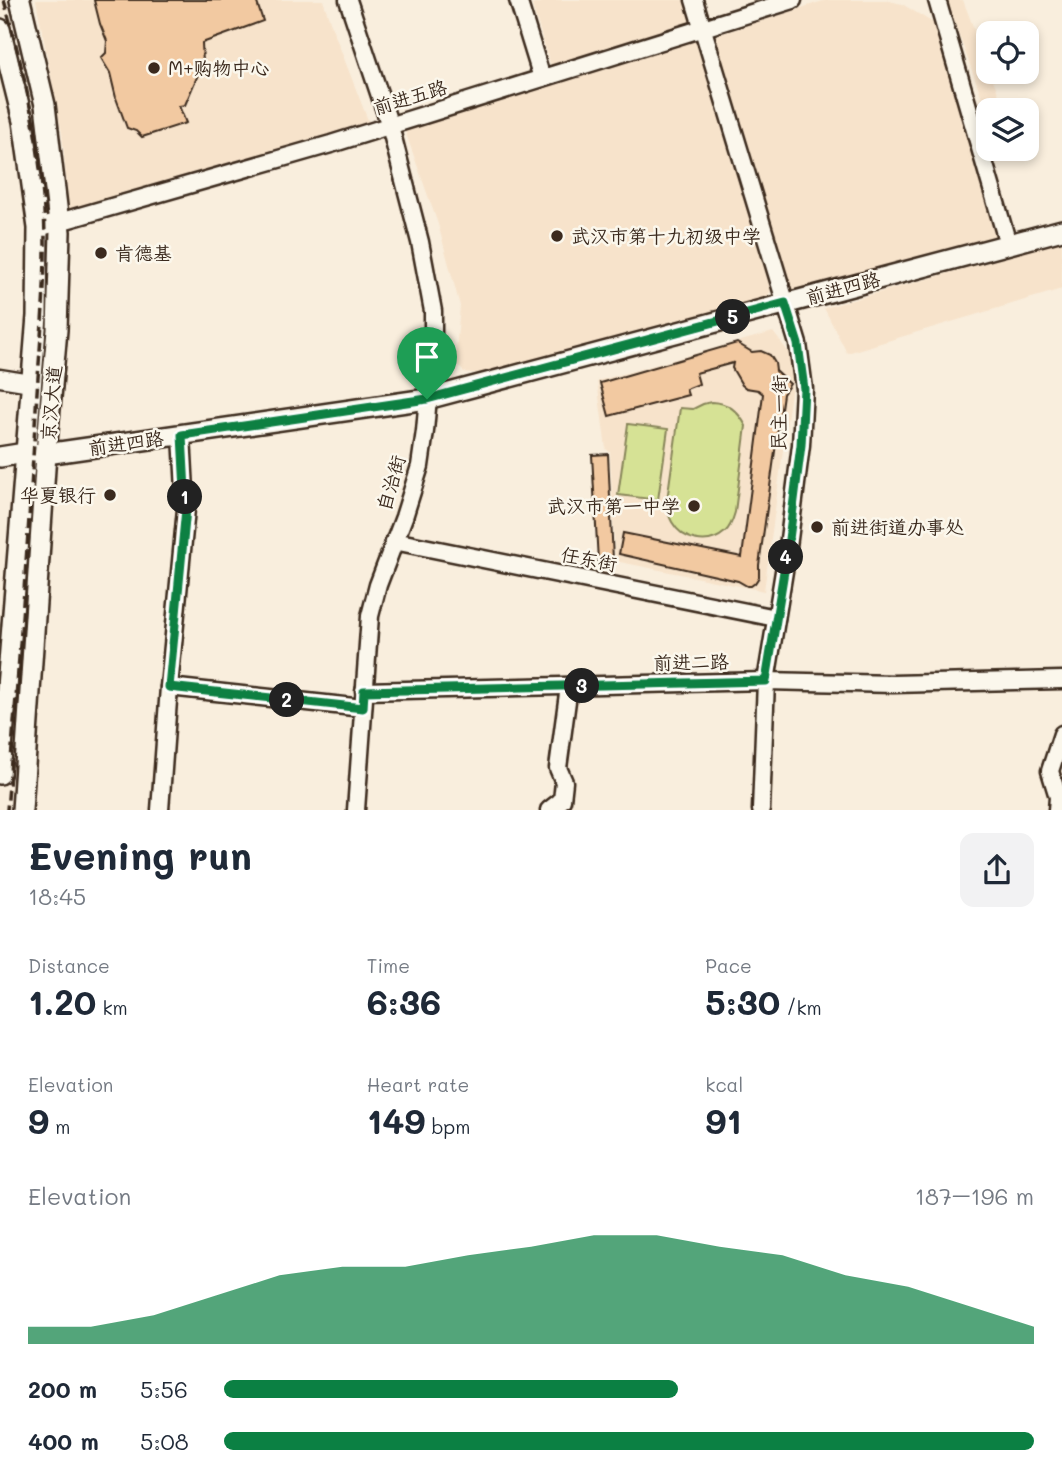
<!DOCTYPE html>
<html lang="en">
<head>
<meta charset="utf-8">
<style>
  :root { --surface:#fff; --page:#f2f2f3; --text:#1f2937; --muted:#747a83; --accent:#0b8043 }
  body { margin:0; font-family:Mali,"LXGW WenKai TC",sans-serif; background:var(--page); color:var(--text); height:100vh; display:flex; flex-direction:column; font-size:26px; white-space:nowrap }
  * { box-sizing:border-box; margin:0 }
  p { font-size:23px; color:var(--muted) }
  .icon { flex:none; width:38px; height:38px; fill:none; stroke:currentColor; stroke-width:2; stroke-linecap:round; stroke-linejoin:round }
  .map { position:relative; height:810px; overflow:hidden }
  .side { display:flex; flex-direction:column; background:var(--surface); flex:1 }
  .side>* { flex:none }
  .controls { position:absolute; left:976px; top:21px; display:grid; gap:14px }
  .controls a { display:grid; place-items:center; width:63px; height:63px; border-radius:14px; background:var(--surface); box-shadow:0 4px 10px #0003; font-size:35px }
  .pin { position:absolute; display:grid; place-items:center; width:60px; height:60px; color:#fff; margin:-72px -30px; border-radius:50% 50% 50% 0; rotate:-45deg; box-shadow:0 0 7px #0007 }
  .pin .icon { rotate:45deg }
  .km { position:absolute; width:35px; height:35px; margin:-18px; border-radius:50%; background:#222; color:#fff; font-size:19px; line-height:35px; text-align:center }
  .round { display:grid; place-items:center; flex:none; width:74px; height:74px; border-radius:14px; background:var(--page) }
  .headline { display:flex; align-items:center; justify-content:space-between; height:119px; padding:0 28px }
  h1 { font-size:38px; font-weight:700; line-height:52px }
  .stats { display:grid; grid-template-columns:repeat(3,1fr); gap:10px; height:119px; padding:7px 28px }
  .stats div { display:grid; align-content:center }
  .stats b { font-size:35px; font-weight:700 }
  .stats small { font-size:19px; font-weight:400 }
  .stats p { font-size:19px }
  .chart { height:196px; padding:14px 28px }
  .chart p { display:flex; justify-content:space-between }
  .chart svg { width:100%; height:126px; margin-top:7px; fill:var(--accent); opacity:.7 }
  ul { padding:0 28px; list-style:none; font-size:23px }
  li { display:grid; grid-template-columns:112px 84px 1fr; align-items:center; height:52px }
  li i { height:18px; border-radius:9px; background:var(--accent) }
  .map>svg:first-child { display:block }
  .built { fill:#f7e3cb }
  .pitch { fill:#d6e295; stroke:#88865a; stroke-width:2 }
  .building { fill:#f2c9a1; stroke:#3b2a1e; stroke-width:2 }
  .lines { fill:none; stroke-linecap:round; stroke-linejoin:round }
  .minor-casing { stroke:#3b2a1e; stroke-width:21 }
  .major-casing { stroke:#3b2a1e; stroke-width:24 }
  .minor { stroke:#fbf7ec; stroke-width:16 }
  .major { stroke:#fbf7ec; stroke-width:19 }
  .rail { stroke:#3b2a1e; stroke-width:3.5; stroke-dasharray:10 5; stroke-linecap:butt }
  .route-casing { stroke:#fff; stroke-width:14 }
  .route { stroke:#0b8043; stroke-width:9 }
  .poi-dot { fill:#3b2a1e; stroke:#fbf7ec; stroke-width:2.5 }
  .labels { text-anchor:middle; stroke-width:5; stroke-linejoin:round; paint-order:stroke }
  .poi-label { font-size:19px; fill:#3b2a1e; stroke:#fbf7ec; text-anchor:start }
  .street-label { font-size:19px; fill:#3b2a1e; stroke:#fbf7ec }
</style>
</head>
<body>
<div class="map">
<svg width="1062" height="810" viewBox="0 0 1062 810">
  <rect width="100%" height="100%" fill="#f9eedd"/>
  <filter id="ink" filterUnits="userSpaceOnUse"><feTurbulence type="fractalNoise" baseFrequency=".0143" numOctaves="2"/><feDisplacementMap in="SourceGraphic" scale="14" xChannelSelector="R" yChannelSelector="G"/><feConvolveMatrix kernelMatrix="1 2 1 2 8 2 1 2 1" color-interpolation-filters="sRGB"/></filter>
  <g filter="url(#ink)">
    <g class="built">
      <path d="M36,0H323L333,30L369,123L69,209L62,133Z"/>
      <path d="M550,0H687L694,21L551,66L532,5Z"/>
      <path d="M826,0H885L902,4L935,24L997,237L790,291L714,36Z"/>
      <path d="M946,0H963L1000,98L984,103Z"/>
      <path d="M696,40L771,291L765,300L481,374L464,372L455,362L460,306L438,224L405,131Z"/>
      <path d="M1062,241V289L847,353L824,308Z"/>
      <path d="M773,332L790,354L794,369L764,591L615,561L610,452L606,449L597,381Z"/>
    </g>
    <g class="pitch">
      <path d="M711,402C728,402 738,411 746,426L735,512C733,519 731,527 725,532C708,547 683,541 672,522C668,515 667,508 667,500L680,408L693,409L703,404Z"/>
      <path d="M628,424L668,429L658,500L618,495Z"/>
    </g>
    <g class="building">
      <path d="M94,0H256L263,21L202,43L203,63L185,105L179,106L186,123L142,137L136,131L127,128L116,98L110,73L101,58L106,53L107,41L100,24Z"/>
      <path d="M737,343L752,352L761,351L770,355L775,363L776,371L790,384L783,394L759,565V577L755,583L751,586H747L738,581L619,554L623,533L742,557L763,394L758,390L746,388L742,385L732,368L733,363L696,373L699,384L686,389L688,395L609,416L600,383Z"/>
      <path d="M608,454L613,560L598,561L592,455Z"/>
    </g>
    <g class="lines">
      <defs>
        <g id="minor">
          <path d="M348,0L390,126L420,242L433,311V341L425,431L420,466L404,517L378,585L370,616L356,810"/>
          <path d="M518,0L542,78"/>
          <path d="M694,0L798,344L804,389L801,445L788,547L766,681L761,810"/>
          <path d="M937,0L1008,244"/>
          <path d="M38,228L331,144L793,0"/>
          <path d="M0,378L31,383"/>
          <path d="M394,541L776,618"/>
          <path d="M169,687L363,708"/>
          <path d="M364,691L766,681L893,684L1062,680"/>
          <path d="M160,810L169,687L186,509L182,435"/>
          <path d="M549,810L562,800L564,782L558,768L569,686"/>
          <path d="M1057,810L1058,797L1050,771L1062,734"/>
        </g>
        <g id="major">
          <path d="M20,0L45,105L60,232L57,330L46,454L22,810"/>
          <path d="M0,29L23,121L38,228L37,316L0,774"/>
          <path d="M0,457L25,453L46,454L427,399L1062,230"/>
        </g>
      </defs>
      <use href="#minor" class="minor-casing"/>
      <use href="#major" class="major-casing"/>
      <use href="#minor" class="minor"/>
      <use href="#major" class="major"/>
      <path class="rail" d="M4,0C21,62 36,123 42,187C50,259 40,336 36,409C28,542 18,676 7,810"/>
    </g>
  </g>
  <g class="lines" filter="url(#ink)">
    <defs>
      <path id="route" d="M785,303L798,344L804,389L801,445L788,547L766,681L364,691L363,708L169,687L186,509L182,435L427,399Z"/>
    </defs>
    <use href="#route" class="route-casing"/>
    <use href="#route" class="route"/>
  </g>
  <g class="poi-dot">
    <circle cx="154" cy="68" r="7"/>
    <circle cx="557" cy="236" r="7"/>
    <circle cx="101" cy="253" r="7"/>
    <circle cx="110" cy="495" r="7"/>
    <circle cx="694" cy="506" r="7"/>
    <circle cx="817" cy="527" r="7"/>
  </g>
  <g class="labels">
    <g class="poi-label">
      <text x="168" y="75">M+购物中心</text>
      <text x="571" y="243">武汉市第十九初级中学</text>
      <text x="115" y="260">肯德基</text>
      <text x="96" y="502" text-anchor="end">华夏银行</text>
      <text x="680" y="513" text-anchor="end">武汉市第一中学</text>
      <text x="831" y="534">前进街道办事处</text>
    </g>
    <g class="street-label">
      <text transform="translate(410 97) rotate(-17)" y="7">前进五路</text>
      <text transform="translate(843 288) rotate(-15)" y="7">前进四路</text>
      <text transform="translate(51 403) rotate(-85)" y="7">京汉大道</text>
      <text transform="translate(779 413) rotate(-89)" y="7">民主一街</text>
      <text transform="translate(126 443) rotate(-8)" y="7">前进四路</text>
      <text transform="translate(391 483) rotate(-74)" y="7">自治街</text>
      <text transform="translate(589 559) rotate(11)" y="7">任东街</text>
      <text transform="translate(691 662) rotate(-1)" y="7">前进二路</text>
    </g>
  </g>
</svg>
<div class="controls">
<a><svg class="icon" aria-label="locate" viewBox="0 0 24 24"><circle cx="12" cy="12" r="6"/><path d="M12 2v4M12 18v4M2 12h4M18 12h4"/></svg></a>
<a><svg class="icon" aria-label="layers" viewBox="0 0 24 24"><path d="M12 4l9 5-9 5-9-5zM3 14l9 5 9-5"/></svg></a>
</div>
<div class="pin" style="left:427px;top:399px;background:#1e9e55"><svg class="icon" aria-label="arrive" viewBox="0 0 24 24"><path d="M6 21V4h12l-3 4 3 4H6"/></svg></div>
<b class="km" style="left:185px;top:497px">1</b>
<b class="km" style="left:287px;top:700px">2</b>
<b class="km" style="left:582px;top:686px">3</b>
<b class="km" style="left:786px;top:557px">4</b>
<b class="km" style="left:733px;top:317px">5</b>
</div>
<section class="side">
<div class="headline"><div><h1>Evening run</h1><p>18:45</p></div><a class="round"><svg class="icon" aria-label="share" viewBox="0 0 24 24"><path d="M12 15V3M7 8l5-5 5 5M5 13v7h14v-7"/></svg></a></div>
<div class="stats">
<div><p>Distance</p><b>1.20<small> km</small></b></div>
<div><p>Time</p><b>6:36</b></div>
<div><p>Pace</p><b>5:30<small> /km</small></b></div>
</div>
<div class="stats">
<div><p>Elevation</p><b>9<small> m</small></b></div>
<div><p>Heart rate</p><b>149<small> bpm</small></b></div>
<div><p>kcal</p><b>91</b></div>
</div>
<div class="chart"><p><span>Elevation</span>187–196 m</p>
<svg viewBox="0 0 160 44" preserveAspectRatio="none"><path d="M0 44V38L10 38L20 34L30 27L40 20L50 17L60 17L70 13L80 10L90 6L100 6L110 10L120 13L130 20L140 24L150 31L160 38V44z"/></svg>
</div>
<ul>
<li><b>200 m</b>5:56<i style="width:56%"></i></li>
<li><b>400 m</b>5:08<i style="width:100%"></i></li>
</ul>
</section>
</body>
</html>
